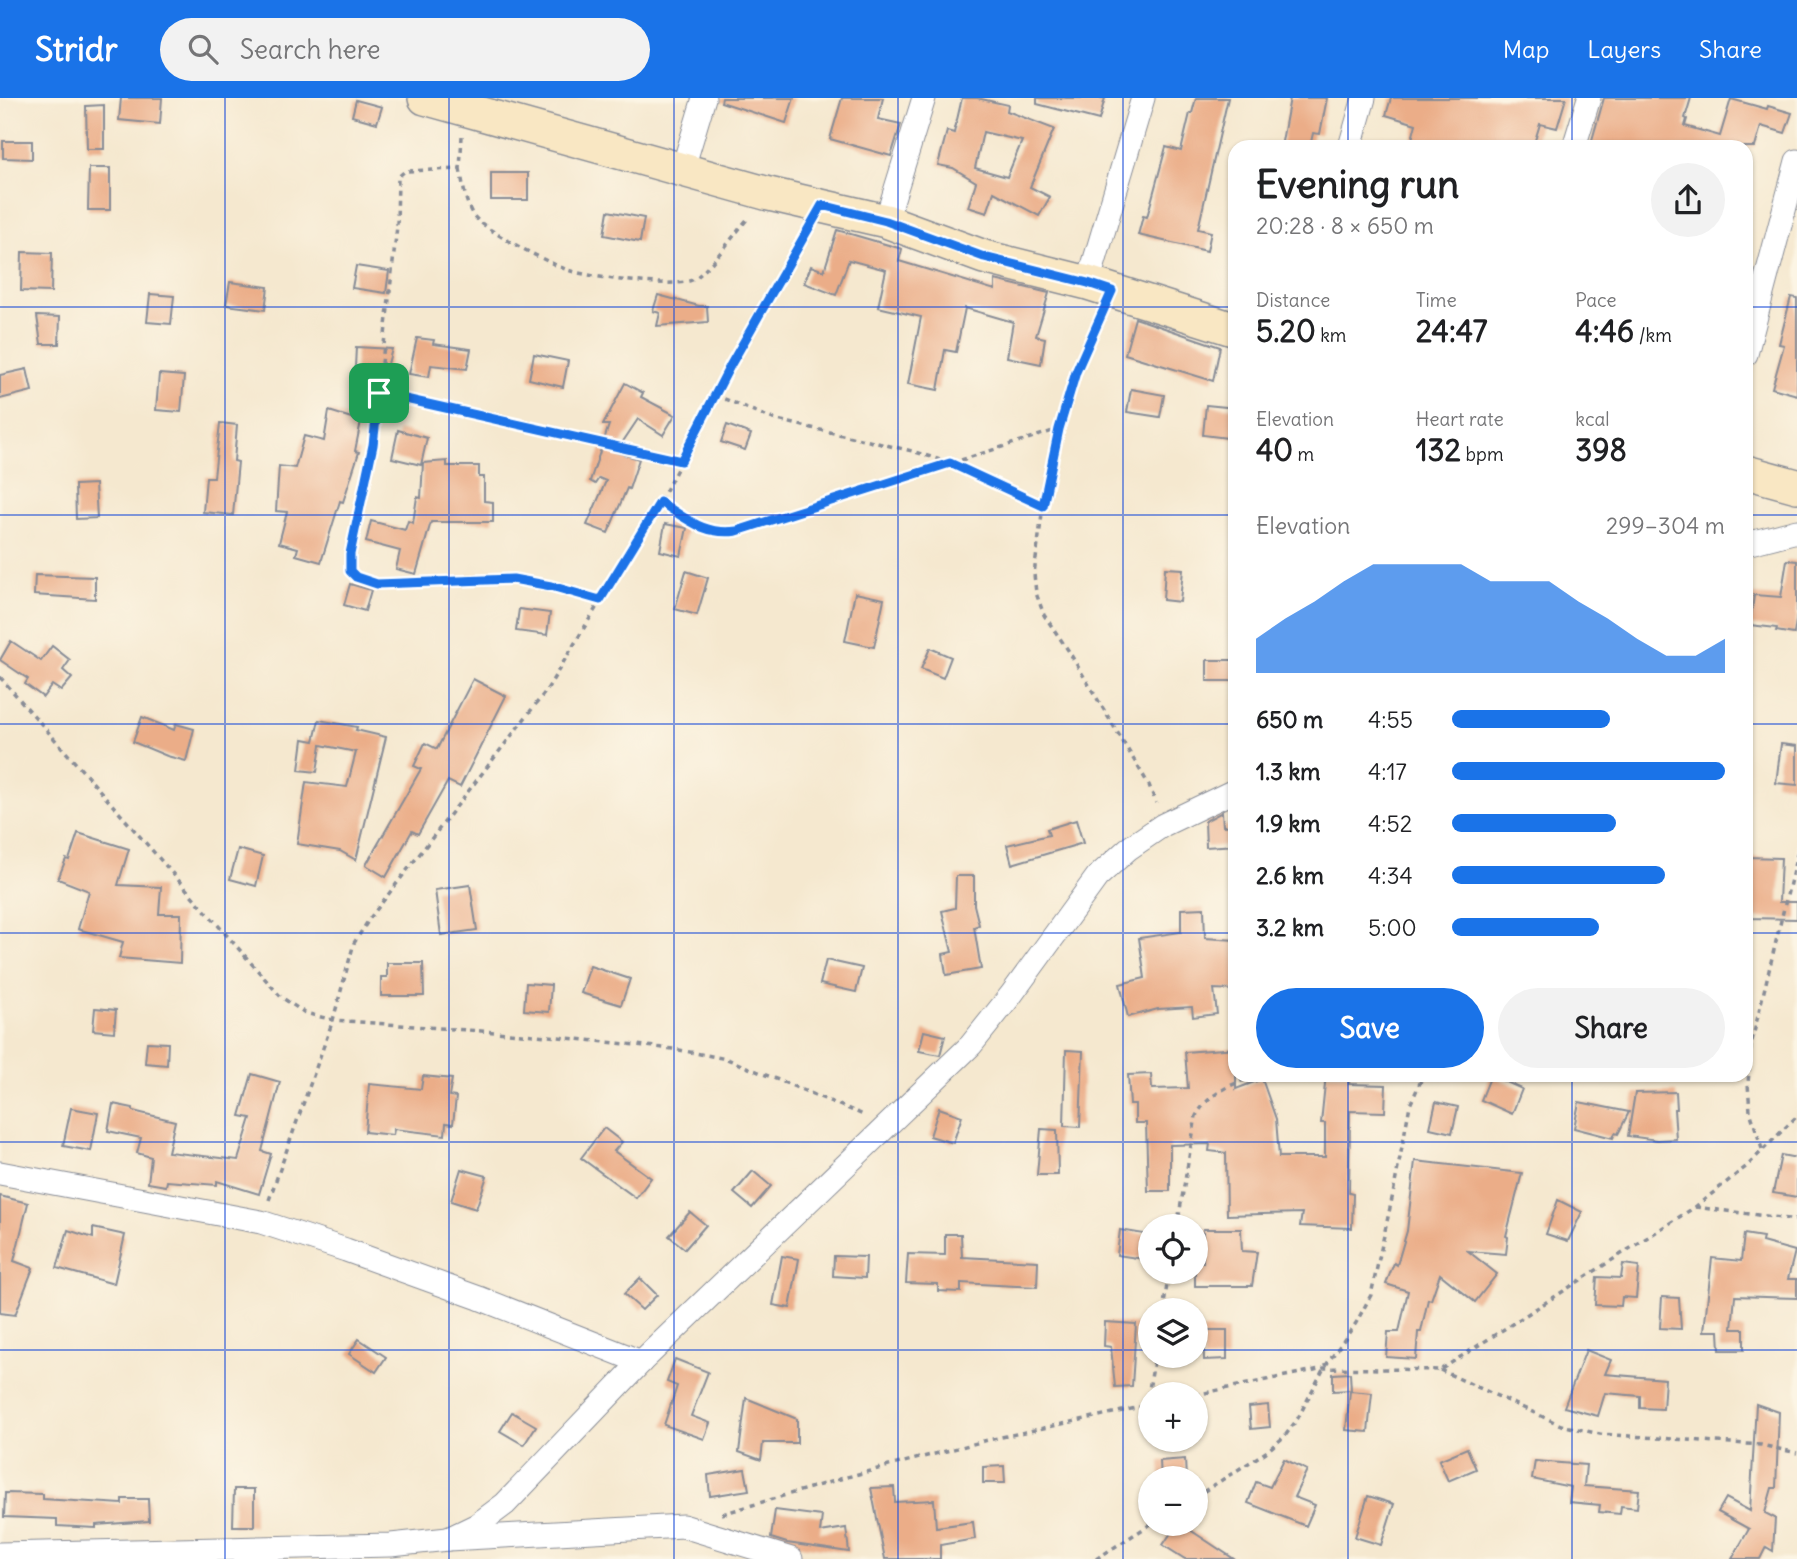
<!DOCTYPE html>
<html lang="en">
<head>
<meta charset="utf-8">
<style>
  :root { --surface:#fff; --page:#f2f2f2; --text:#202124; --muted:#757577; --accent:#1a73e8 }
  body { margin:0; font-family:Delius,sans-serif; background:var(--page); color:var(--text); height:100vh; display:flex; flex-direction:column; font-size:26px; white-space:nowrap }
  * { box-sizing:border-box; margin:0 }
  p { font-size:23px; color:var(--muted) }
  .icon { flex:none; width:38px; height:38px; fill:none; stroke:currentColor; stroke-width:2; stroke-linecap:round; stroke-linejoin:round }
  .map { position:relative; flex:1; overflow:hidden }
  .side { position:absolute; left:1228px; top:42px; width:525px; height:942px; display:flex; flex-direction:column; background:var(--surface); border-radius:21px; box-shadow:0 2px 5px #0004 }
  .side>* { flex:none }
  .buttons { position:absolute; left:1138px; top:1116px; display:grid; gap:14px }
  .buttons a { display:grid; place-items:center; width:70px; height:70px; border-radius:50%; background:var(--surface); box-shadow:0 2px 5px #0004; font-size:35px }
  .pin { position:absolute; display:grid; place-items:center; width:60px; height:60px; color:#fff; margin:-30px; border-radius:14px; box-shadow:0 4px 10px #0006 }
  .round { display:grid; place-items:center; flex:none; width:74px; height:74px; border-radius:37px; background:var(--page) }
  .summary { display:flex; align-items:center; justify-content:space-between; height:119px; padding:0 28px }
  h1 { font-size:38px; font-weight:700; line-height:52px }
  .metrics { display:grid; grid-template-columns:repeat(3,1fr); gap:10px; height:119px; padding:7px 28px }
  .metrics div { display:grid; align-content:center }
  .metrics b { font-size:30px; font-weight:700 }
  .metrics small { font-size:19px; font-weight:400 }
  .metrics p { font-size:19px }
  .chart { height:196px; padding:14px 28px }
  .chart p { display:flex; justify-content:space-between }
  .chart svg { width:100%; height:126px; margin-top:7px; fill:var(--accent); opacity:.7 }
  .button { display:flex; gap:14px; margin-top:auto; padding:14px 28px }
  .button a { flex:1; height:80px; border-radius:42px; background:var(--accent); color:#fff; font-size:28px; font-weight:700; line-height:80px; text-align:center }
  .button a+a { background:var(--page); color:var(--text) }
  ul { padding:0 28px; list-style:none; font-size:23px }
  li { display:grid; grid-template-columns:112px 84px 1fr; align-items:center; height:52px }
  li i { height:18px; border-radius:9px; background:var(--accent) }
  header { display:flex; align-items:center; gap:42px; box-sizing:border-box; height:98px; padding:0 35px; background:var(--accent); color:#fff }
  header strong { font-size:33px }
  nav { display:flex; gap:38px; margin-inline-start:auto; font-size:24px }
  .search { width:490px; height:63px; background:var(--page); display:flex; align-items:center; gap:18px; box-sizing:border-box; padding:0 24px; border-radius:38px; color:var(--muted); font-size:26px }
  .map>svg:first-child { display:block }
  .building { fill:#ebad88; fill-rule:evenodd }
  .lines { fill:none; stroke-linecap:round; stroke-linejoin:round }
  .street-casing { stroke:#888c96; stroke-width:25 }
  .secondary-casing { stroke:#888c96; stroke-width:36 }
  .path { stroke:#888c96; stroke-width:3.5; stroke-dasharray:5 5; stroke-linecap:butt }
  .street { stroke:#fff; stroke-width:23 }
  .secondary { stroke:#f9e7c3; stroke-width:33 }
  .route-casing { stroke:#fff; stroke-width:14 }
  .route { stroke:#1a73e8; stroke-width:9 }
  .grid { fill:none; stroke:#1d4ed8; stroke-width:2; stroke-opacity:0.55 }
</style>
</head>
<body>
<header>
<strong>Stridr</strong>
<div class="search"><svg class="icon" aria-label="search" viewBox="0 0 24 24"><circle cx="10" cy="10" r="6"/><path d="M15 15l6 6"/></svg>Search here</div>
<nav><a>Map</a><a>Layers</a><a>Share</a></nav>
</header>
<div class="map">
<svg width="1797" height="1461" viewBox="0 0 1797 1461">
  <rect width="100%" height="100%" fill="#fcf5e5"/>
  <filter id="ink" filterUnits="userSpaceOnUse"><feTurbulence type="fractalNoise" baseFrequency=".0143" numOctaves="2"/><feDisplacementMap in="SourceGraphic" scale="14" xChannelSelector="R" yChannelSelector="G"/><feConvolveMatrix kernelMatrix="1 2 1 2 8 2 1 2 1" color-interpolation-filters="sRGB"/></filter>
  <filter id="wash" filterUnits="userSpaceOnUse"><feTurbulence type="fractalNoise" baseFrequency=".00686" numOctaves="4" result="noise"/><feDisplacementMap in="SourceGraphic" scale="28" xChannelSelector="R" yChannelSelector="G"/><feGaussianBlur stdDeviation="1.57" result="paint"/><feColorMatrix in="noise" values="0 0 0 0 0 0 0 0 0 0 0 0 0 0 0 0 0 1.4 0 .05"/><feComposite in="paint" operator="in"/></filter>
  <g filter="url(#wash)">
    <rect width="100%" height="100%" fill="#f5e8cf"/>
    <g id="blocks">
      <g class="building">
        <path d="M121,0H162L160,26L119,22Z"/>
        <path d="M722,0H794L786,25L721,4Z"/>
        <path d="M842,0H883L878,21L901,26L891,58L830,41Z"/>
        <path d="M962,0H977L1008,7L1007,13L1054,31L1030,89L1050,99L1039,118L994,94L987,115L968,109L976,84L953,70L938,67L947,33L954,35ZM983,34L1022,43L1007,79L975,70Z"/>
        <path d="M1037,0H1105L1099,22L1037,6Z"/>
        <path d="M1196,0H1228L1198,131L1211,134L1207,153L1138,137L1143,118L1147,119L1166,49L1181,53L1190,15H1192Z"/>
        <path d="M1290,0H1327L1320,36L1313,35L1310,49H1281Z"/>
        <path d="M1391,0H1566L1557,30L1540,26L1533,49H1497L1473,42L1472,46L1455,43L1453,49H1410L1416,26L1386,17Z"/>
        <path d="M1604,0H1691L1685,20L1687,21L1685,28L1720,38L1731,1L1767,11L1768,8L1792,15L1785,35L1761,28L1755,49H1590Z"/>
        <path d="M356,2L382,9L377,25L352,18Z"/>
        <path d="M104,7V51H87L86,8Z"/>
        <path d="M3,43H32V61L3,60Z"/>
        <path d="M89,70H110V112H88Z"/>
        <rect x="491" y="75" width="37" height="27"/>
        <path d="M608,113L644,120L640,144L604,137Z"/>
        <path d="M837,132L902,151L899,163L995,192V182L1049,195L1036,238L1045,240L1041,266L1007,259L1013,224L965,210L956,254L945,252L938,292L908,286L921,219L878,209L886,172L849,162L836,197L804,185L811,168L824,173Z"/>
        <path d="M22,154L52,155L51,194L21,193Z"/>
        <path d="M356,168L389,173L386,195L352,190Z"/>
        <path d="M230,184L268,189L265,212L226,207Z"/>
        <path d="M150,196L174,198L171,226L147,224Z"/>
        <path d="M658,197L699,208H707L708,224L657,228L660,215L653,213Z"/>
        <path d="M1791,199L1797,200V297L1772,290L1784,247L1779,246Z"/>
        <path d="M37,218L60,219L59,246H41Z"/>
        <path d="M1135,220L1220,249L1213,283L1125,256Z"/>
        <path d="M417,240L434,242L433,246L471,251L467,271L431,267L429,279L409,276Z"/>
        <path d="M356,249L392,251L386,273L378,272L377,291L354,290Z"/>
        <path d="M534,256L568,263L563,289L529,281Z"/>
        <path d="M27,271L32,293L0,301V277Z"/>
        <path d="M159,276L184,278L181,314L156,312Z"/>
        <path d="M625,285L643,295L641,299L675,317L663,337L638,321L616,354L639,361L629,391L627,390L608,435L587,427L606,383L599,380L595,386L590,383L609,327H603Z"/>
        <path d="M1131,291L1164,297L1160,319L1127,314Z"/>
        <path d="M1206,307L1236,310V341L1203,337Z"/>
        <path d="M329,313L361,323L355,353L359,354L343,404L340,403L321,464L296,457L298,450L279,445L287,414L276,413L279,368L295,370L304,338L324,343Z"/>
        <path d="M220,325L237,327L234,363L238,364L233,417L203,414L206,379H214Z"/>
        <path d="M727,327L751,336L745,352L721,344Z"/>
        <path d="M398,332L427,340L421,367L392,360Z"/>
        <path d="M447,363V368H479V379H484V403L493,404V424H431L416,476L396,471L400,453L366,444L371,423L405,432L408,423L413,425L417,399L421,400L423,365Z"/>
        <path d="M95,386L97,420L76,421L75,387Z"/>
        <path d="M665,426L687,430L681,458L660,453Z"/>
        <path d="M1787,462L1797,463V517L1794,536L1776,533L1777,530L1750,527L1754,497L1781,499Z"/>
        <path d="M1165,470L1183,471L1180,504L1163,502Z"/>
        <path d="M686,473L708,480L697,517L675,511Z"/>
        <path d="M35,477L95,479V501L34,497Z"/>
        <path d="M350,486L371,492L365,513L344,507Z"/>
        <path d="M855,495L884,501L874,549L845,543Z"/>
        <path d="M519,511L550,515L547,537L516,533Z"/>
        <path d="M11,543L41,563L52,548L70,562L63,572L72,580L61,593L52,587L43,599L25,586L28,581L0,562Z"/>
        <path d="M930,550L951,559L943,580L921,571Z"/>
        <rect x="1207" y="562" width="29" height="21"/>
        <path d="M473,581L506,598L460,689L448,683L418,736L412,733L386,779L366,767L421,671L414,668L425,645L437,651Z"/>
        <path d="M142,619L174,632L176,626L194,631L186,663L167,658L133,644Z"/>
        <path d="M319,622L357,629L356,632L386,639L356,762L340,753L297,746L306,684L347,689L356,654L321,647L317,674L299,672L303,641L314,643Z"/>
        <path d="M1781,646L1797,648V687L1776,685Z"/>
        <path d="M1222,714L1223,728L1236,727V747L1206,749L1205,723Z"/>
        <path d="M1076,722L1083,745L1012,766L1007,747L1049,737L1047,731Z"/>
        <path d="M78,735L129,751L118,787L161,789L159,816H181L180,865L119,860L123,844L78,831L89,793L58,781L66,761L69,762Z"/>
        <path d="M238,751L263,758L256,788L230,781Z"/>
        <path d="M1746,759L1781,760L1779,804H1797V821L1746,820Z"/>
        <path d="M956,778H974V807L979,827L974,829L981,871L946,877L943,856L952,854L942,813L955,810Z"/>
        <path d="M470,787L477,832L441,837L435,792Z"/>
        <path d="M1204,810L1205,840L1236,842V892L1214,891L1217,916L1193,919L1192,909L1158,911L1128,919L1120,886L1145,880L1139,840L1181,834V811Z"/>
        <path d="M826,862L862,870L856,894L820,886Z"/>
        <path d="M387,865H423L424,898H381V879H387Z"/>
        <path d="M590,868L630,881L621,907L581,895Z"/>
        <path d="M526,885L551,887L549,914L524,912Z"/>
        <path d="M95,910L116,912L114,934L93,932Z"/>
        <path d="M924,933L945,938L940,957L919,953Z"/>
        <path d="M147,944L168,945L167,967L145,965Z"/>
        <path d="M1236,950V991L1262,981L1276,1021L1279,1059H1325V1025H1321L1326,976H1350L1349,986L1386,987L1385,1014L1350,1013L1349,1095L1353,1096L1352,1130L1300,1128L1302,1115L1227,1117L1226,1055L1209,1053L1210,1046L1170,1047V1093H1148L1146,1025H1135V1006H1130L1128,977L1151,976L1152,991L1188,990L1185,954Z"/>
        <path d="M1066,952L1083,953L1080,1029L1064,1028Z"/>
        <path d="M252,976L280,984L262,1053L271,1056L259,1096L217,1083V1087L167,1083L166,1088L148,1085L151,1059L137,1055L141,1040L108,1033L113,1006L133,1010V1013L175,1023L168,1054L238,1062L251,1020L240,1018Z"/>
        <path d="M1491,977L1522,991L1512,1016L1481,1002Z"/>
        <path d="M423,978L452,981L449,998L456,999L453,1026L446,1025L445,1037L394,1031L393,1037L365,1034L369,986L421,991Z"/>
        <path d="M1676,994L1677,1011H1674L1676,1041L1657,1042L1628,1038L1635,995Z"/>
        <path d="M1436,1004L1458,1009L1452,1035L1430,1030Z"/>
        <path d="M1579,1004L1629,1014L1618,1036L1615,1035L1613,1040L1574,1030Z"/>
        <path d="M71,1010L98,1015L91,1053L63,1048Z"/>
        <path d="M939,1010L962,1018L953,1045L930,1038Z"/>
        <path d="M604,1030L622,1044L614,1053L651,1080L636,1100L581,1060Z"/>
        <path d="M1041,1031L1057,1032L1058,1077H1037Z"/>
        <path d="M1781,1057L1797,1060V1099L1773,1095Z"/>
        <path d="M1415,1063L1522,1075L1506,1138L1508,1139L1506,1156L1468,1153L1497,1176L1475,1204L1440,1176L1431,1202L1428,1201L1421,1234H1418L1416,1261L1386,1259L1388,1234H1399L1408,1193L1386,1186L1394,1165L1397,1167L1407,1133Z"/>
        <path d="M461,1071L487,1078L476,1111L451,1103Z"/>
        <path d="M753,1073L771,1088L752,1110L734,1095Z"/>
        <path d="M0,1098L28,1105L14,1163L33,1170L15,1217L0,1215Z"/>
        <path d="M1558,1102L1582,1114L1568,1143L1546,1136Z"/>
        <path d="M690,1114L706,1127L685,1151L669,1138Z"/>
        <path d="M93,1130L125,1137L114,1186L57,1170L68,1132L93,1140Z"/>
        <path d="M1203,1131H1241L1242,1153L1257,1154L1252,1188H1195V1164H1203Z"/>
        <path d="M1120,1132L1150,1137V1162L1117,1157Z"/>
        <path d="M945,1136H961L962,1159L1038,1163L1037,1189L961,1185V1194L938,1193V1186L906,1185L908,1156L945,1157Z"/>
        <path d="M1744,1136L1763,1139L1762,1144L1795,1153L1788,1181H1797V1200L1735,1198L1732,1231H1744V1252H1720L1719,1233H1704L1712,1160L1741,1163Z"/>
        <path d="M782,1158L799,1161L790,1210L773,1207Z"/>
        <path d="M834,1158L866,1159L865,1180L833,1178Z"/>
        <path d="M1623,1166L1639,1168L1636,1200L1622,1199L1621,1208L1595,1207L1597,1179L1621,1180Z"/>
        <path d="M640,1180L657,1197L642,1212L624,1196Z"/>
        <path d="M1662,1199L1679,1200L1681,1231L1660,1230Z"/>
        <path d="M1105,1224L1136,1226L1132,1288L1115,1289L1111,1249L1104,1248Z"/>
        <path d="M1203,1232H1227V1261L1204,1262Z"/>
        <path d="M359,1241L386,1259L376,1274L349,1256Z"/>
        <path d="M1586,1252L1611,1262L1605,1276L1665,1281L1663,1311L1640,1310V1298L1605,1295L1598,1318L1564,1309Z"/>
        <path d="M675,1261L708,1274L691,1318L710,1325L704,1341L664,1327L677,1288L667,1284Z"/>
        <path d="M1350,1275L1351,1292L1333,1293V1276Z"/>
        <path d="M1350,1293L1372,1295L1368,1334L1346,1332Z"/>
        <path d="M746,1300L797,1321V1345H763L761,1362L739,1354Z"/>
        <path d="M1756,1306L1779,1314L1776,1390H1772L1765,1415L1775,1420L1773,1453L1766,1449L1760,1461H1732L1749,1431L1718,1414L1726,1400L1750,1413Z"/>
        <path d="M1268,1307L1270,1329L1251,1331L1249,1309Z"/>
        <path d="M512,1314L536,1328L524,1347L500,1333Z"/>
        <path d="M1467,1350L1476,1371L1448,1383L1439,1362Z"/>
        <path d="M1185,1361L1186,1381H1161L1160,1363Z"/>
        <path d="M1284,1361L1307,1372L1294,1399L1315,1407L1306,1428L1248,1405L1256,1384L1270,1389Z"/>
        <path d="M1535,1363L1586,1367L1584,1388L1639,1392L1637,1410L1621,1408L1620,1416L1599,1414L1600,1407L1569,1404L1571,1389L1532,1381Z"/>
        <path d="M1004,1368L1005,1385H983V1369Z"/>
        <path d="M745,1371L749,1392L710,1398L708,1377Z"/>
        <path d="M894,1389L895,1404L934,1402L936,1429L973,1424L975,1441L940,1447V1461H885L871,1390Z"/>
        <path d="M234,1391H254V1428H233Z"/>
        <path d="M5,1395L43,1396V1401L122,1406V1401H148L149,1423L96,1427V1430L57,1428V1421L4,1419Z"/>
        <path d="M1368,1398L1394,1406L1381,1447L1355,1439Z"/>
        <path d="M775,1412L822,1418L820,1434L846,1430L849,1454L787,1445L771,1440Z"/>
        <path d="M1177,1426H1181L1234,1461H1185L1163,1447Z"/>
      </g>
    </g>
  </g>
  <g filter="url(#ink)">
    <use href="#blocks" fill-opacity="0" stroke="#888c96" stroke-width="2"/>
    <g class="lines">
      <defs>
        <g id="street">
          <path d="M1350,49L1364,0"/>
          <path d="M1574,49L1589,0"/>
          <path d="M683,70L704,0"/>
          <path d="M886,123L924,0"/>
          <path d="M1088,185L1143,0"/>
          <path d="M1746,256L1797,63"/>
          <path d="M1746,446L1797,433"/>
          <path d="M0,1075L261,1124L346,1152L479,1200L641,1264"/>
          <path d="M448,1441L477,1427L505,1406L641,1264L971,947L1011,897L1097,779L1128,751L1163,727L1236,692"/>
          <path d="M0,1456L391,1447L448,1441L683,1428L791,1461"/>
        </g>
        <g id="secondary">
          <path d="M425,0L769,96L886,123L984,159L1088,185L1236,232"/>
          <path d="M1746,374L1797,388"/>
        </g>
      </defs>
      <use href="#street" class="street-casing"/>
      <use href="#secondary" class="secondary-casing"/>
      <g class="path">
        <path d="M462,38L460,71L405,73L398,79L397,128L373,347L350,456V473L356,479L377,486L513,481L551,488L600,502"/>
        <path d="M460,71C463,85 465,105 473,117C485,133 545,163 565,171C586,179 672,191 692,182C706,176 737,133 749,119"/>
        <path d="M1101,217L1076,274L1059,331L1043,408L1034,476L1036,495L1044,517L1068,552L1149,687L1156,705"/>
        <path d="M379,295L681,363"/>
        <path d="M715,297L773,321L912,353L950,365L1043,408"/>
        <path d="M660,404C686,420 704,439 737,433L1059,331"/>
        <path d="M0,579L281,899L305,915L333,922L548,938L674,951L727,961L866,1018"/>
        <path d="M1762,1051L1750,1013L1748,986L1751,947L1797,756"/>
        <path d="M269,1102L333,922L354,845L370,820L546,593L660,404L730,268L808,132"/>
        <path d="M1695,1109L1797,1122"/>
        <path d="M1177,1129L1196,1018C1210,993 1234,986 1259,976"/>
        <path d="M1163,1213L1169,1174"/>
        <path d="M1440,1272L1561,1327L1600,1336L1761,1347L1797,1355"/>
        <path d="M1195,1297L1324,1270L1440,1272L1695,1109L1747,1068L1797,1018"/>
        <path d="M1146,1308L1155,1258"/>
        <path d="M1195,1399L1266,1354L1285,1338L1298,1320L1324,1270L1356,1225L1371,1197L1393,1096L1410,1007L1424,976"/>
        <path d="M722,1416L847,1379L988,1342L1150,1307"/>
        <path d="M1096,1461L1151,1426"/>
      </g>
      <use href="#street" class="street"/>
      <use href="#secondary" class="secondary"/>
    </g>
  </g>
  <g class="lines" filter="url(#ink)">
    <defs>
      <path id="route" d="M822,107L886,123L984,159L1088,185L1112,193L1076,274L1059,331L1043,408L950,365L737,433C704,438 686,420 660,404L600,502L551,488L513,481L377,486L356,479L350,473V456L373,347L379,295L681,363L730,268Z"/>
    </defs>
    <use href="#route" class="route-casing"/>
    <use href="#route" class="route"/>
  </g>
  <path class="grid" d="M225,0V1461M449,0V1461M674,0V1461M898,0V1461M1123,0V1461M1348,0V49M1572,0V49M0,209H1236M1746,209H1797M0,417H1236M1746,417H1797M0,626H1236M1746,626H1797M0,835H1236M1746,835H1797M1348,976V1461M1572,976V1461M0,1044H1797M0,1252H1150M1195,1252H1797"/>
</svg>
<div class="buttons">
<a><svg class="icon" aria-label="locate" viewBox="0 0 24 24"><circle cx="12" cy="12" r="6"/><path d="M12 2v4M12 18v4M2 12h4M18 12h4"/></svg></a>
<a><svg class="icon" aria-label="layers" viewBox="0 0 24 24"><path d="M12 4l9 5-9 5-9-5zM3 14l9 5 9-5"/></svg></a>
<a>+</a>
<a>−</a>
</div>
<div class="pin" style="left:379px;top:295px;background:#1e9e55"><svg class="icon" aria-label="arrive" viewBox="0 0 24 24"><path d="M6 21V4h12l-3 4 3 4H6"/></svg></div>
<section class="side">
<div class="summary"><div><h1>Evening run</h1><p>20:28 · 8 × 650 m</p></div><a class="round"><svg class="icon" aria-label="share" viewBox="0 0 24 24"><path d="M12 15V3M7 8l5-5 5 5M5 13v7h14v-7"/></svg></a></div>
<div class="metrics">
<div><p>Distance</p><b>5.20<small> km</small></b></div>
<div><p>Time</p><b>24:47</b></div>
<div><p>Pace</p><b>4:46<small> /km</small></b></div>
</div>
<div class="metrics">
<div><p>Elevation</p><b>40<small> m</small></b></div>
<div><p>Heart rate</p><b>132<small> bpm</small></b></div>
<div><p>kcal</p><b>398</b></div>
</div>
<div class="chart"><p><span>Elevation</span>299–304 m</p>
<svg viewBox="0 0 160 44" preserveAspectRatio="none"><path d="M0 44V32L10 25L20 19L30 12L40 6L50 6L60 6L70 6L80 12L90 12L100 12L110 19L120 25L130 32L140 38L150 38L160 32V44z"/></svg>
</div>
<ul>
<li><b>650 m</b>4:55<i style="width:58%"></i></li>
<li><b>1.3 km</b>4:17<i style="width:100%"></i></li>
<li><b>1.9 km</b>4:52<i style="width:60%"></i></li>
<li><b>2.6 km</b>4:34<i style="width:78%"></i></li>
<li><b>3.2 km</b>5:00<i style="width:54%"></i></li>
</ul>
<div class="button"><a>Save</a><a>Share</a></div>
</section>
</div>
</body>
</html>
